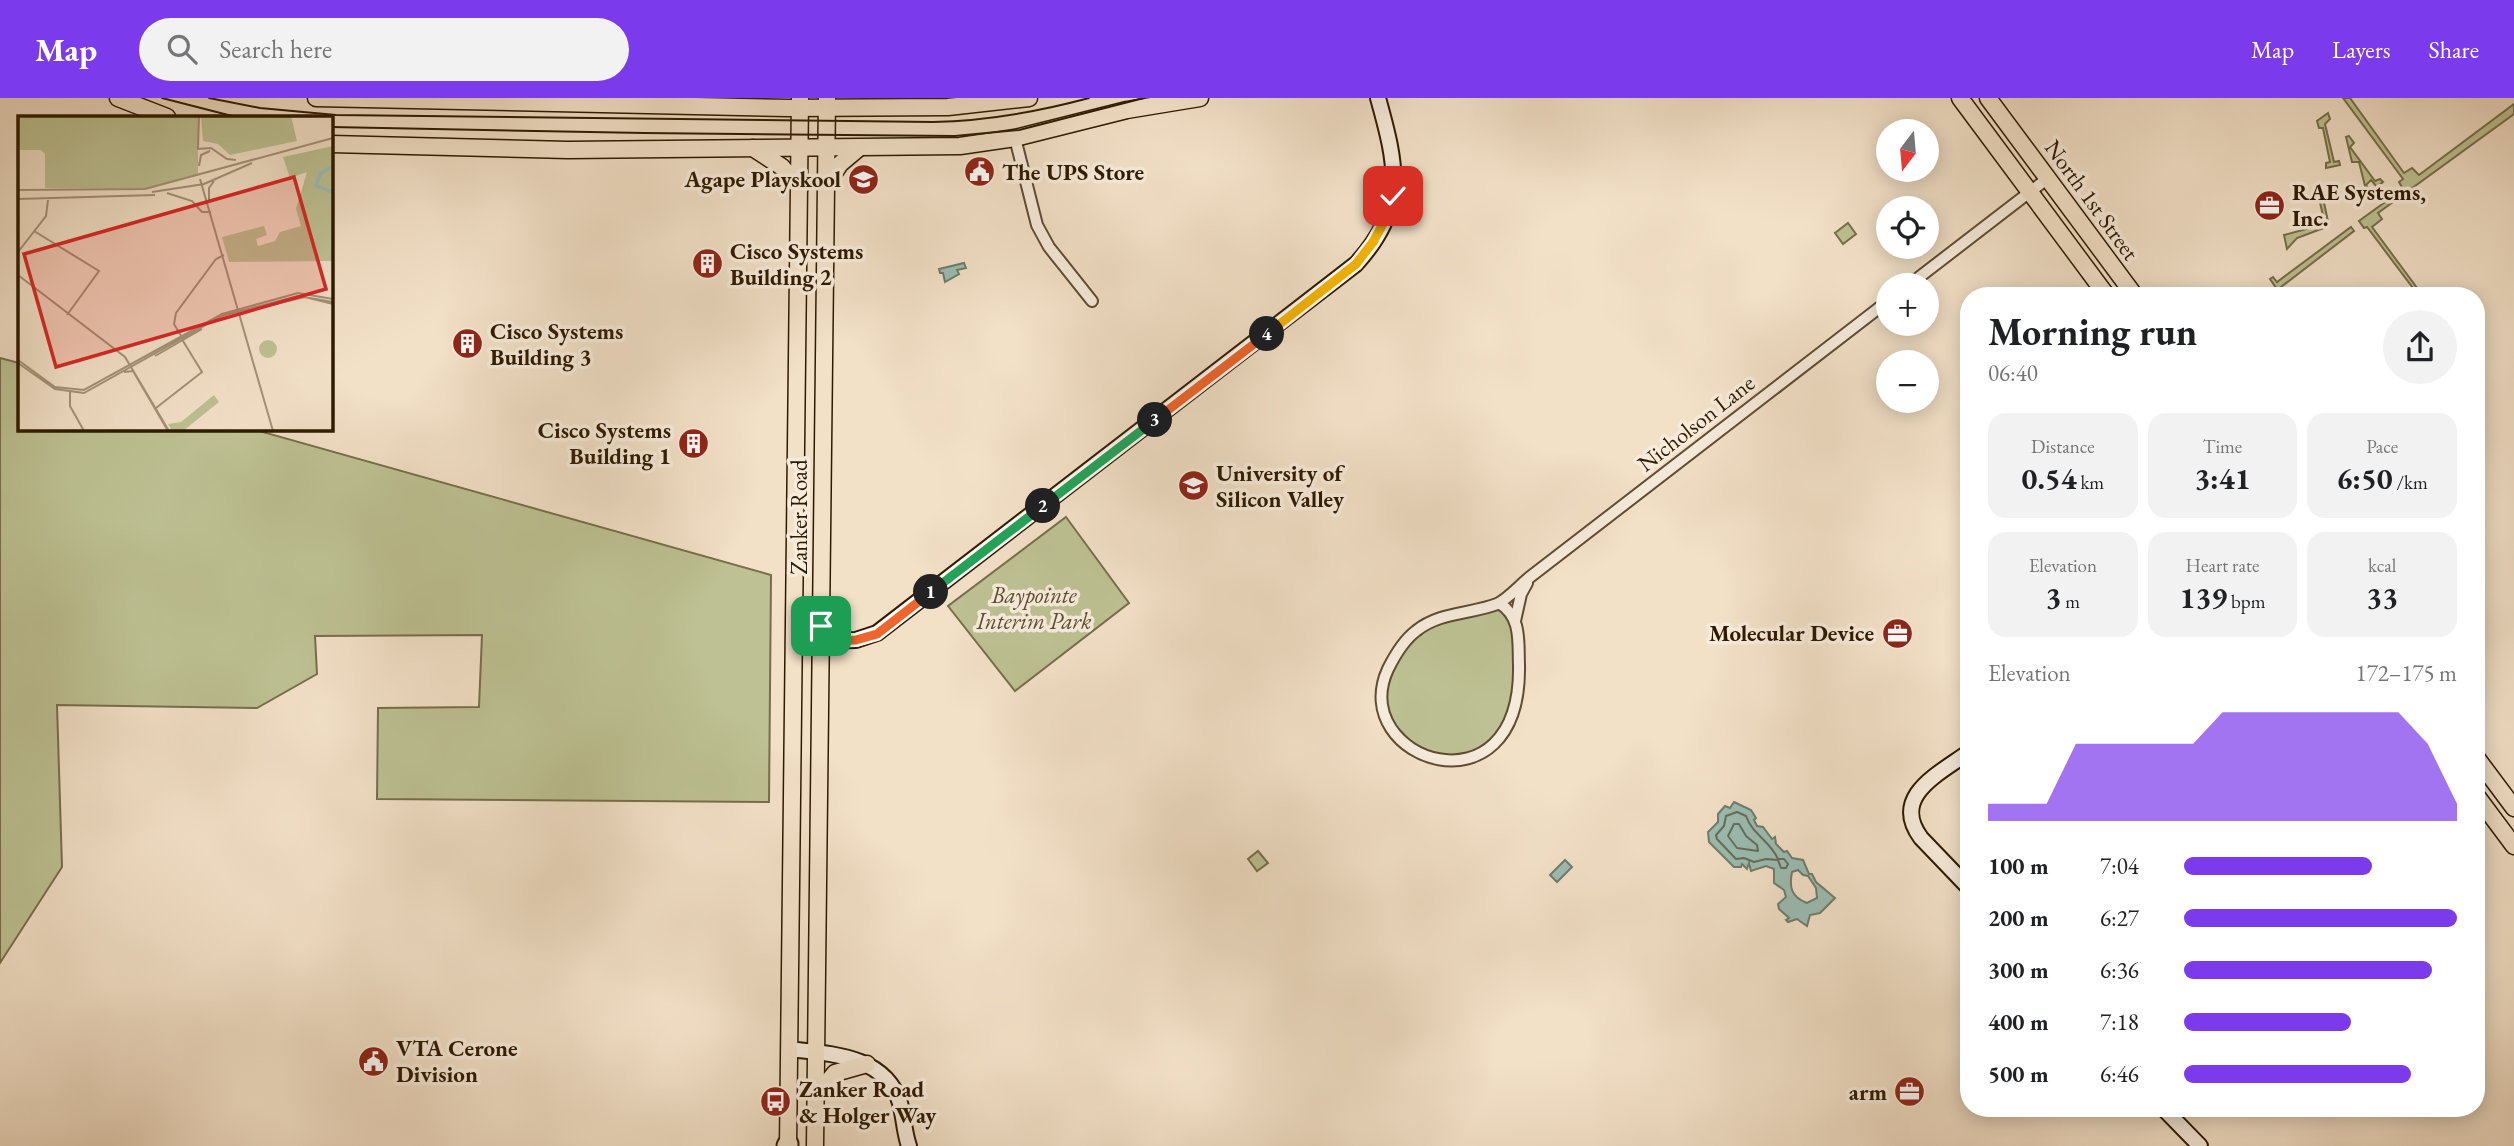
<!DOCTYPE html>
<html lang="en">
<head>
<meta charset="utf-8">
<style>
  :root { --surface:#fff; --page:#f2f2f2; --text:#202124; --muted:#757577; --accent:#7c3aed }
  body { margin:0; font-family:"EB Garamond",serif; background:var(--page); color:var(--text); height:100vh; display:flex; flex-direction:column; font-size:26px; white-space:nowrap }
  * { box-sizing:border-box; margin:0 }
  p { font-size:23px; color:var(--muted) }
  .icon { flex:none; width:38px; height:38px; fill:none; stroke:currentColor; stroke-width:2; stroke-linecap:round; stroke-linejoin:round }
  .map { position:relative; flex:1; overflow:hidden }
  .sheet { position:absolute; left:1960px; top:189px; width:525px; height:830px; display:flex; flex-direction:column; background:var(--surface); border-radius:28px; box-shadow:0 4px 18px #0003 }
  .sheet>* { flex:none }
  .needle { width:46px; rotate:196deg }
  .buttons { position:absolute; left:1876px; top:21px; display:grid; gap:14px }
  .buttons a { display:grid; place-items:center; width:63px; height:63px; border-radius:50%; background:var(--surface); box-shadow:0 4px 18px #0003; font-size:35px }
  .pin { position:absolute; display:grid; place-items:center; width:60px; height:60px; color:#fff; margin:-30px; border-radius:14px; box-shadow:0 4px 10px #0006 }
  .km { position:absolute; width:35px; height:35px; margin:-18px; border-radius:50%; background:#222; color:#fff; font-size:19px; line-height:35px; text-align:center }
  .round { display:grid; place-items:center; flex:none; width:74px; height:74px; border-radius:37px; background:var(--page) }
  .headline { display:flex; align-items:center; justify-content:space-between; height:119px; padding:0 28px }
  h1 { font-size:38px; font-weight:700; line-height:52px }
  .stats { display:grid; grid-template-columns:repeat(3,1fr); gap:10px; height:119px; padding:7px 28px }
  .stats div { display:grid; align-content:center; border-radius:18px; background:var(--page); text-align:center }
  .stats b { font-size:30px; font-weight:700 }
  .stats small { font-size:19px; font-weight:400 }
  .stats p { font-size:19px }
  .chart { height:196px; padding:14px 28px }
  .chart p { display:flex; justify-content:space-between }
  .chart svg { width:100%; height:126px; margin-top:7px; fill:var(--accent); opacity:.7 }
  ul { padding:0 28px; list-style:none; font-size:23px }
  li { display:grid; grid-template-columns:112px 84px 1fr; align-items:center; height:52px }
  li i { height:18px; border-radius:9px; background:var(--accent) }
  header { display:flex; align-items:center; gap:42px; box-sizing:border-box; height:98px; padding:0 35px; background:var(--accent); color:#fff }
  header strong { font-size:33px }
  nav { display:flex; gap:38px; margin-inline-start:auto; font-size:24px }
  .search { width:490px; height:63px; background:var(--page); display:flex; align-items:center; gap:18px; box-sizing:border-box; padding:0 24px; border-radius:38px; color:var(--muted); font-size:26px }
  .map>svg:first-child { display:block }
  .green { fill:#bdc193; stroke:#766e4a; stroke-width:2 }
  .water { fill:#9bbdb3; stroke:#6f7c6b; stroke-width:2; fill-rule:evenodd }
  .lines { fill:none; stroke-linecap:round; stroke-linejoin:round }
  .shore { stroke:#646c5a; stroke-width:2 }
  .street-casing { stroke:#5f4c32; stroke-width:14 }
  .secondary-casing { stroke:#2e1a00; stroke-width:18 }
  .primary-casing { stroke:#2e1a00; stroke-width:19 }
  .highway-casing { stroke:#2e1a00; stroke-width:23 }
  .street { stroke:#f7ebdb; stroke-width:10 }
  .secondary { stroke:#f7ebdb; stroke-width:14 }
  .primary { stroke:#f2e0c7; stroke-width:16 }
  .highway { stroke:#f2e0c7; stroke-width:19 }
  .tram { stroke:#2e1a00; stroke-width:2 }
  .split-1-casing { stroke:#fff; stroke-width:14 }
  .split-2-casing { stroke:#fff; stroke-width:14 }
  .split-3-casing { stroke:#fff; stroke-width:14 }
  .split-4-casing { stroke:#fff; stroke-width:14 }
  .split-5-casing { stroke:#fff; stroke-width:14 }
  .split-6-casing { stroke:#fff; stroke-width:14 }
  .split-1 { stroke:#f0652b; stroke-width:9 }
  .split-2 { stroke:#22a559; stroke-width:9 }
  .split-3 { stroke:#22a559; stroke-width:9 }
  .split-4 { stroke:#f0652b; stroke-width:9 }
  .split-5 { stroke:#f5b400; stroke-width:9 }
  .split-6 { stroke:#f5b400; stroke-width:9 }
  .labels { text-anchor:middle; stroke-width:7; stroke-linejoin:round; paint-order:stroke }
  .poi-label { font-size:23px; font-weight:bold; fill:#2e1a00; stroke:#f7ebdb; text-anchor:start }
  .street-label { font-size:23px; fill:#2e1a00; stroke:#f7ebdb }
  .park-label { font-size:23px; font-style:italic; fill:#594c2c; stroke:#f7ebdb }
  .inset-river { fill:none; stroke:#9bbdb3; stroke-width:3.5 }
  .inset-road { fill:none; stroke:#a49177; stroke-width:2 }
  .view { fill:#d62828; fill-opacity:0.15; stroke:#d62828; stroke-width:3.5 }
  .inset-edge { fill:none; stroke:#2e1a00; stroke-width:3.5 }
</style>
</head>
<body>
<header>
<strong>Map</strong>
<div class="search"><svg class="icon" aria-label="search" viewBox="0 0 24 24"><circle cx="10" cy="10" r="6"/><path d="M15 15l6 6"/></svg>Search here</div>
<nav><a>Map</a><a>Layers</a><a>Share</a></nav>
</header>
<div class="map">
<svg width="2514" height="1048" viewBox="0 0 2514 1048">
  <rect width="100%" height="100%" fill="#f2e0c7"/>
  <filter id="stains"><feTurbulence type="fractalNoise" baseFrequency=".00286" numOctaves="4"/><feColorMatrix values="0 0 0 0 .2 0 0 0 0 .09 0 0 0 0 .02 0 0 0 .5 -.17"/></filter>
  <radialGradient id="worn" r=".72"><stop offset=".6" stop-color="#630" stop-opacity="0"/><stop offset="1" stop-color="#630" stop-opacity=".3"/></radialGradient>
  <g class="green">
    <path d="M2343,0H2350L2404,75L2412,70L2419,77L2514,6V16L2378,115L2382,121L2372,129L2423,198H2419L2367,129L2364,130L2359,123L2403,91L2399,84L2403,81Z"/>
    <path d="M2328,15L2330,21L2325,26L2334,64L2339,63L2340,67L2326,70V65L2330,64L2323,30H2319L2317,23Z"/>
    <path d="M2349,38L2354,45L2350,49L2375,83L2380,81L2383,84L2377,89L2371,82L2366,87L2371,94L2363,101L2362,96L2366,92L2359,64H2352L2346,39Z"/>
    <path d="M2322,95L2329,128L2297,140L2287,151L2284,137L2325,126L2318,96Z"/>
    <path d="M1848,125L1856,136L1843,146L1835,135Z"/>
    <path d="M2351,129L2354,133L2281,189L2284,195L2281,197L2270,181L2273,179L2277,184Z"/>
    <path d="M0,260L19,265V331H252L771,477L769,704L377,701L378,610L479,609L482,537L315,538L317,576L257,610L57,607L62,769L0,865Z"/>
    <path d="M1066,419L1129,505L1015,593L948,508Z"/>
    <path d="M1497,509L1508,516L1514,535L1515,577L1511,609L1499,636L1468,658L1451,659L1417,650L1389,621L1385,592L1398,558L1419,535L1442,524Z"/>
    <path d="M1258,753L1268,765L1257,773L1248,761Z"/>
  </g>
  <g class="water">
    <path d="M964,165L966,170L957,172L959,176L945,184L943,175H940L939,171Z"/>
    <path d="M1734,704L1751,712L1756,720L1754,722L1757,728L1763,729L1772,741L1775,739L1776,746L1784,754L1787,753L1792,760L1803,762L1809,776H1812L1816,784L1835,800L1820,815L1810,817L1807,828L1797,821L1788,824L1786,822L1789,820L1779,811L1778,806L1786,799L1784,792L1774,785V771L1766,768L1751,773L1749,765L1747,771L1742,766L1741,769H1734L1709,744L1708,734L1718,724V716L1725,708L1730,710ZM1798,772L1803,777L1808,778L1816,790L1817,800L1807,805C1791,799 1789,789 1792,774Z"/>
    <path d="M1565,762L1572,769L1557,784L1550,777Z"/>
  </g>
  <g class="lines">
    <g class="shore">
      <path d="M1737,714L1746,718C1752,736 1771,744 1778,761H1784L1788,766L1786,770H1781L1778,762L1766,761L1754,764L1744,760L1736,761L1717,741L1716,737L1724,728L1726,718Z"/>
      <path d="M1734,726H1739L1746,738L1757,747L1758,753L1737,750L1728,738Z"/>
    </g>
    <defs>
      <g id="street">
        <path d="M1015,40L1037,127L1049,149L1092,203"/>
        <path d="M1909,187L2048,80"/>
        <path d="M1499,505C1522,519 1518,544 1519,567C1522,722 1346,662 1388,571C1395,557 1404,542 1416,533C1439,514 1471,516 1497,506C1508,501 1520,487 1530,479L1888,203"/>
        <path d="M1515,523L1521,496L1527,485"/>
      </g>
      <g id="secondary">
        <path d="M794,544L856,542L877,535L1356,166C1407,110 1397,68 1378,0"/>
        <path d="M1969,654C1939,676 1890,698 1921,740L1969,790"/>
        <path d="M789,951C831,956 885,957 900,1005C904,1019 904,1034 909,1048"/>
        <path d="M2163,1010L2200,1048"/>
      </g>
      <g id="primary">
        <path d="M118,0L167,19"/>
        <path d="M316,0L789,10L948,9L1029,0"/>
        <path d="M1960,0L2107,198"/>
        <path d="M1988,0L2135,198"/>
        <path d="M331,46L568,52L960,48L1015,40L1127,12L1200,0"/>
        <path d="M753,50L782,69L800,89"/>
        <path d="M826,87L840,66L859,50"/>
        <path d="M2476,659L2514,710"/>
        <path d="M2476,697L2514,748"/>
        <path d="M816,999L835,975L867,966"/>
        <path d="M788,1048L800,0"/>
        <path d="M815,1048L827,0"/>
      </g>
      <path id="highway" d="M787,1048L788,1046"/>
    </defs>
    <use href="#street" class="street-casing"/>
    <use href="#secondary" class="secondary-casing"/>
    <use href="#primary" class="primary-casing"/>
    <use href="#highway" class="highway-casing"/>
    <use href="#street" class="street"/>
    <use href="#secondary" class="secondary"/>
    <use href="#primary" class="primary"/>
    <use href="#highway" class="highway"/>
    <g class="tram">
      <path d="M162,0L236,19"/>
      <path d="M209,0L260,10L336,17L933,24C987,23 1037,14 1089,0"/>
      <path d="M331,29L644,35L955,38L1019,32L1144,0"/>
    </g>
  </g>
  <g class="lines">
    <defs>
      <path id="split-1" d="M821,528V543L856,542L877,536L931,494"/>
      <path id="split-2" d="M931,494L1043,408"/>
      <path id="split-3" d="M1043,408L1155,322"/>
      <path id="split-4" d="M1155,322L1267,236"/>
      <path id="split-5" d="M1267,236L1356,166L1373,144"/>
      <path id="split-6" d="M1373,144L1388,117L1393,98"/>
    </defs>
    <use href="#split-1" class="split-1-casing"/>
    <use href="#split-2" class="split-2-casing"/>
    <use href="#split-3" class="split-3-casing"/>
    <use href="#split-4" class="split-4-casing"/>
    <use href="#split-5" class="split-5-casing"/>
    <use href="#split-6" class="split-6-casing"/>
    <use href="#split-1" class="split-1"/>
    <use href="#split-2" class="split-2"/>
    <use href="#split-3" class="split-3"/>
    <use href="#split-4" class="split-4"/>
    <use href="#split-5" class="split-5"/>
    <use href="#split-6" class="split-6"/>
  </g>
  <defs>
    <symbol id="civic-disc" viewBox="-11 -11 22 22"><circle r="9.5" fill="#8f2418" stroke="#f7ebdb"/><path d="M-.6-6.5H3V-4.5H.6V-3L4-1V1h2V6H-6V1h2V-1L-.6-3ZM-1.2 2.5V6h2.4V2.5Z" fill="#fff"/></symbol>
    <symbol id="school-disc" viewBox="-11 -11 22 22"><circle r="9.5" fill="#8f2418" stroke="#f7ebdb"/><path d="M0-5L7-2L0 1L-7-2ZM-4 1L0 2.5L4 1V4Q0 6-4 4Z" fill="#fff"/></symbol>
    <symbol id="office-disc" viewBox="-11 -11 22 22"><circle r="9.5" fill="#8f2418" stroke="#f7ebdb"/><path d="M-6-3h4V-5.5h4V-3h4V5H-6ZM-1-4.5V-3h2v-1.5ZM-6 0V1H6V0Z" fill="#fff"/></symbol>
    <symbol id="building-disc" viewBox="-11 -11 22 22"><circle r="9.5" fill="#8f2418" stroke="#f7ebdb"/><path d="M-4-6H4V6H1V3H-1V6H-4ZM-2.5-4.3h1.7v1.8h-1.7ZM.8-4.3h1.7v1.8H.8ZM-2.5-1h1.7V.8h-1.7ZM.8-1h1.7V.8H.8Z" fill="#fff"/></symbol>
    <symbol id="university-disc" viewBox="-11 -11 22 22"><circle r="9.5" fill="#8f2418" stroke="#f7ebdb"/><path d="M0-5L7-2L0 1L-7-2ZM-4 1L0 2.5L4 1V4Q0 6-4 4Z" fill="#fff"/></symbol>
    <symbol id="bus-disc" viewBox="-11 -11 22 22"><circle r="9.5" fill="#8f2418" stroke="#f7ebdb"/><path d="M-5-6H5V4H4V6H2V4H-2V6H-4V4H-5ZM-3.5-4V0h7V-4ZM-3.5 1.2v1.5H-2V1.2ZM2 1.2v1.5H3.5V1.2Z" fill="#fff"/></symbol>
  </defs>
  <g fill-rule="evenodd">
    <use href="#civic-disc" x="962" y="56" width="35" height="35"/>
    <use href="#school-disc" x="846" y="64" width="35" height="35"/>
    <use href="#office-disc" x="2252" y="90" width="35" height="35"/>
    <use href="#building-disc" x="690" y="148" width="35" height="35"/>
    <use href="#building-disc" x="450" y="228" width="35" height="35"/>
    <use href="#building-disc" x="676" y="328" width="35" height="35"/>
    <use href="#university-disc" x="1176" y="370" width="35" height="35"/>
    <use href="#office-disc" x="1880" y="518" width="35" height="35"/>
    <use href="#civic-disc" x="356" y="946" width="35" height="35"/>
    <use href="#office-disc" x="1892" y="976" width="35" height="35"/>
    <use href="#bus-disc" x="758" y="986" width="35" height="35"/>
  </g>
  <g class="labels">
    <g class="poi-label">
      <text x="1002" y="82">The UPS Store</text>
      <text x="841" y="89" text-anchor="end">Agape Playskool</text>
      <text x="2292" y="102">RAE Systems,<tspan x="2292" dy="26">Inc.</tspan></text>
      <text x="730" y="161">Cisco Systems<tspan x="730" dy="26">Building 2</tspan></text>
      <text x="490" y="241">Cisco Systems<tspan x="490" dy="26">Building 3</tspan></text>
      <text x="671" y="340" text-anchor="end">Cisco Systems<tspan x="671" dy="26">Building 1</tspan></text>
      <text x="1216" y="383">University of<tspan x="1216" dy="26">Silicon Valley</tspan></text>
      <text x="1874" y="543" text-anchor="end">Molecular Device</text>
      <text x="396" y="958">VTA Cerone<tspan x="396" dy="26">Division</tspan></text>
      <text x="799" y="999">Zanker Road<tspan x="799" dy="26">&amp; Holger Way</tspan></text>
      <text x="1887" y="1002" text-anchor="end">arm</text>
    </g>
    <g class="street-label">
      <text transform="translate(2092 102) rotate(54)" y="8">North 1st Street</text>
      <text transform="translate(1696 325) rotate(-38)" y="8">Nicholson Lane</text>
      <text transform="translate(799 419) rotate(-90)" y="8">Zanker Road</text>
    </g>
    <g class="park-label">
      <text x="1034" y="505">Baypointe<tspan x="1034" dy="26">Interim Park</tspan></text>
    </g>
  </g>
  <g transform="translate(18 18)">
    <rect width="315" height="315" fill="#f2e0c7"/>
    <path d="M0,0H180V58L127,73L27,72V38L23,34H0ZM183,0H273L279,25L212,39L200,28L185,25ZM315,30V145L211,146L204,121L246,110L249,119L238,123L240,130L257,125L262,116L283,110L278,93L289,56L272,62L265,41ZM241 233a9 9 0 1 1 18 0a9 9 0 1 1-18 0ZM196,279L201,286L165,315H154L150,308L163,306Z" fill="#bdc193"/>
    <path class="inset-river" d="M315,50L302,58L298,70L315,76"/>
    <path class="inset-road" d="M180,32L181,0M179,33L193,32L209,43L218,44M181,50L183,39L192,35M182,63L255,315M0,74L127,73L315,22M134,76L186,68L234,47M149,77L174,85L184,96H193M0,83L137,79M191,85V72L196,65M16,115L81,155L49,199M0,136L28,100L30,84M0,159L107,241L151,315M227,195L287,181L315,188M165,223L156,208L158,197L198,143L206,139M137,240L184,213M0,244L37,271L66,274L204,198L280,177L315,183M0,247L37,273L66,277L204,200L280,180L315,186M106,256L115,255L150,315M52,275V290L66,315M138,292L184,256L165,225"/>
    <path class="view" d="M276,61L308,173L38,251L6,138Z"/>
    <rect width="315" height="315" class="inset-edge"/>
  </g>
  <rect width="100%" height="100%" filter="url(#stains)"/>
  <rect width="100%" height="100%" fill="url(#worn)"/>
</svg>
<div class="buttons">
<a><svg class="needle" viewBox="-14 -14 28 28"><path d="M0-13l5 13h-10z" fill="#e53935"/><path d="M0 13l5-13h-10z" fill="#757577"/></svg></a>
<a><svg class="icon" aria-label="locate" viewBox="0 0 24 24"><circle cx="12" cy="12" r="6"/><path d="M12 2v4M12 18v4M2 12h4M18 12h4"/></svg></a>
<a>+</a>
<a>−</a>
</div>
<div class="pin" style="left:821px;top:528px;background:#1e9e55"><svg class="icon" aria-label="arrive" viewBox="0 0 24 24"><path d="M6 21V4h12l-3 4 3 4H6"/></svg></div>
<div class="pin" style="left:1393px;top:98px;background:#d93025"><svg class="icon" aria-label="check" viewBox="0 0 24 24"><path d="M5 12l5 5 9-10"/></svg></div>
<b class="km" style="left:931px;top:494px">1</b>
<b class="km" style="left:1043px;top:408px">2</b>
<b class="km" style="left:1155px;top:322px">3</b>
<b class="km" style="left:1267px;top:236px">4</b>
<section class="sheet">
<div class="headline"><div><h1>Morning run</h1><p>06:40</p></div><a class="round"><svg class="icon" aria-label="share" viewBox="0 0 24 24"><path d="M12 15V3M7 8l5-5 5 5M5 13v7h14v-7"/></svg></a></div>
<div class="stats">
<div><p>Distance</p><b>0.54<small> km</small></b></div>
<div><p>Time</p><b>3:41</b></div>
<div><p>Pace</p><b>6:50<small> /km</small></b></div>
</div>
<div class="stats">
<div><p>Elevation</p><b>3<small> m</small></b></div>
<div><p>Heart rate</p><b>139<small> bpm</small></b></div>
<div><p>kcal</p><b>33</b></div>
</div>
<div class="chart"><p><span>Elevation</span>172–175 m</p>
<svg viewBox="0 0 160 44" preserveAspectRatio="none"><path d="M0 44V38L10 38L20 38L30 17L40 17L50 17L60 17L70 17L80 6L90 6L100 6L110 6L120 6L130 6L140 6L150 17L160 38V44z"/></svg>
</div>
<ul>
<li><b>100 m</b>7:04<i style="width:69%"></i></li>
<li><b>200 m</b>6:27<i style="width:100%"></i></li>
<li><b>300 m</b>6:36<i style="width:91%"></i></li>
<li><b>400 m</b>7:18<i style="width:61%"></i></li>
<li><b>500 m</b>6:46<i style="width:83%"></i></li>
</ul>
</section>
</div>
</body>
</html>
